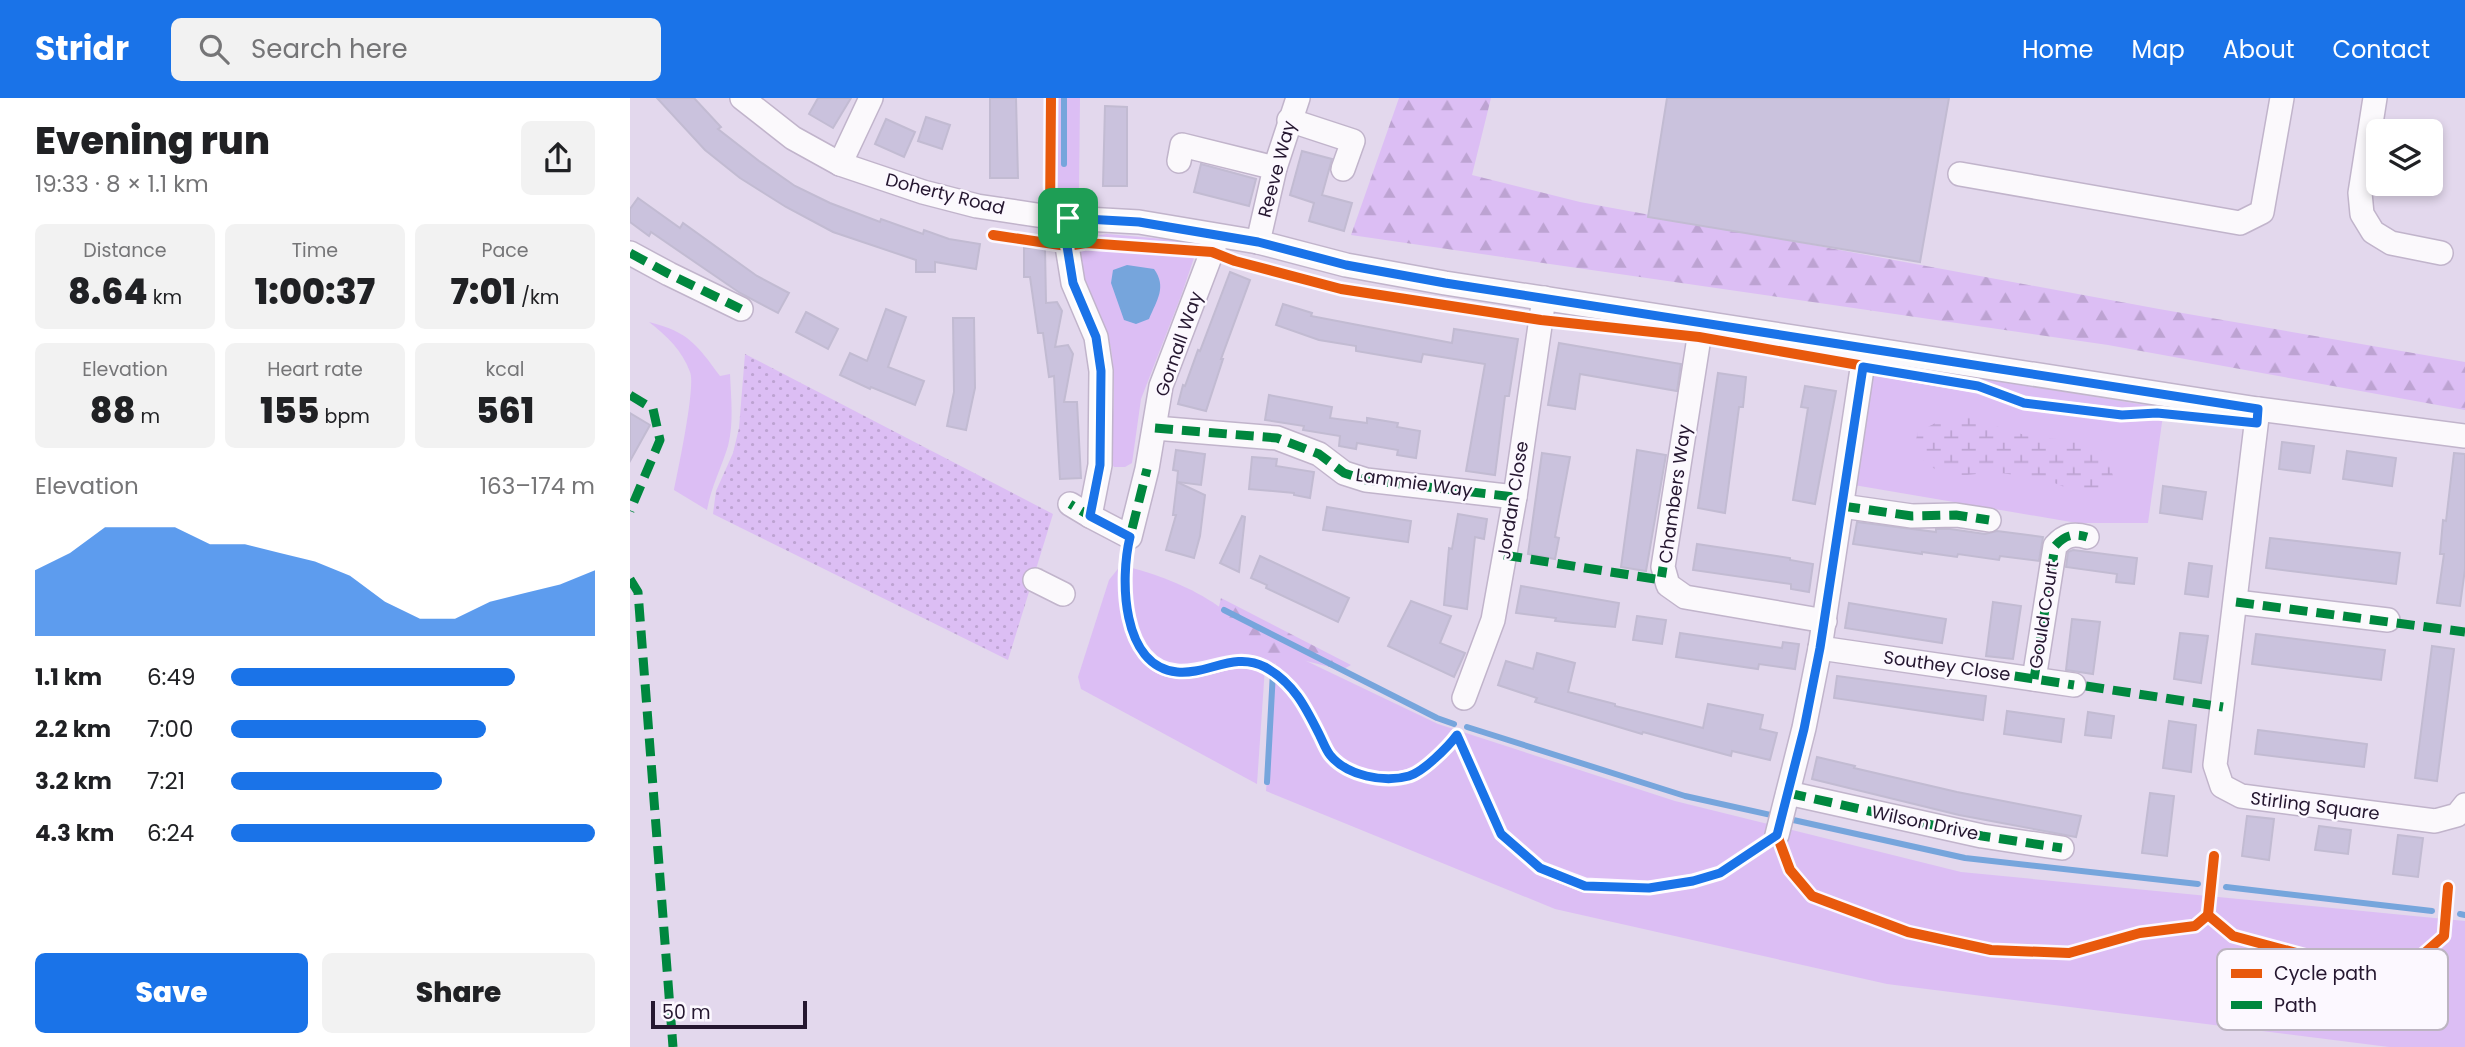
<!DOCTYPE html>
<html lang="en">
<head>
<meta charset="utf-8">
<style>
  :root { --surface:#fff; --page:#f2f2f2; --text:#202124; --muted:#757577; --accent:#1a73e8 }
  body { margin:0; font-family:Poppins,sans-serif; background:var(--page); color:var(--text); height:100vh; display:flex; flex-direction:column; font-size:26px; white-space:nowrap }
  * { box-sizing:border-box; margin:0 }
  p { font-size:23px; color:var(--muted) }
  .icon { flex:none; width:38px; height:38px; fill:none; stroke:currentColor; stroke-width:2; stroke-linecap:round; stroke-linejoin:round }
  .map { position:relative; flex:1; overflow:hidden }
  .drawer { display:flex; flex-direction:column; background:var(--surface); width:630px }
  .drawer>* { flex:none }
  .fabs { position:absolute; left:1736px; top:21px; display:grid; gap:14px }
  .fabs a { display:grid; place-items:center; width:77px; height:77px; border-radius:10px; background:var(--surface); box-shadow:0 4px 10px #0003; font-size:35px }
  .scale { position:absolute; left:21px; bottom:18px; width:156px; box-sizing:border-box; padding-left:7px; border:4px solid #251730; border-top:0; font-size:19px; line-height:24px; white-space:nowrap; color:#251730; -webkit-text-stroke:5px #fcf8ff; paint-order:stroke }
  .pin { position:absolute; display:grid; place-items:center; width:60px; height:60px; color:#fff; margin:-30px; border-radius:14px; box-shadow:0 4px 10px #0006 }
  .round { display:grid; place-items:center; flex:none; width:74px; height:74px; border-radius:10px; background:var(--page) }
  .headline { display:flex; align-items:center; justify-content:space-between; height:119px; padding:0 35px }
  h1 { font-size:38px; font-weight:800; line-height:52px }
  .metrics { display:grid; grid-template-columns:repeat(3,1fr); gap:10px; height:119px; padding:7px 35px }
  .metrics div { display:grid; align-content:center; border-radius:10px; background:var(--page); text-align:center }
  .metrics b { font-size:35px; font-weight:800 }
  .metrics small { font-size:19px; font-weight:400 }
  .metrics p { font-size:19px }
  .chart { height:196px; padding:14px 35px }
  .chart p { display:flex; justify-content:space-between }
  .chart svg { width:100%; height:126px; margin-top:7px; fill:var(--accent); opacity:.7 }
  .cta { display:flex; gap:14px; margin-top:auto; padding:14px 35px }
  .cta a { flex:1; height:80px; border-radius:10px; background:var(--accent); color:#fff; font-size:28px; font-weight:800; line-height:80px; text-align:center }
  .cta a+a { background:var(--page); color:var(--text) }
  ul { padding:0 35px; list-style:none; font-size:23px }
  li { display:grid; grid-template-columns:112px 84px 1fr; align-items:center; height:52px }
  li i { height:18px; border-radius:9px; background:var(--accent) }
  header { display:flex; align-items:center; gap:42px; box-sizing:border-box; height:98px; padding:0 35px; background:var(--accent); color:#fff }
  header strong { font-size:33px }
  nav { display:flex; gap:38px; margin-inline-start:auto; font-size:24px }
  .search { width:490px; height:63px; background:var(--page); display:flex; align-items:center; gap:18px; box-sizing:border-box; padding:0 24px; border-radius:10px; color:var(--muted); font-size:26px }
  main { display:flex; flex:1; min-height:0 }
  .map>svg:first-child { display:block }
  .green { fill:#dcbef4 }
  .forest { fill:url(#forest-firs) }
  .wetland { fill:url(#wetland-marsh) }
  .garden { fill:url(#garden-dots) }
  .water { fill:#76a5dc }
  .lines { fill:none; stroke-linecap:round; stroke-linejoin:round }
  .stream { stroke:#76a5dc; stroke-width:6 }
  .building { fill:#cac2dd; stroke:#c2bbd2; stroke-width:2 }
  .minor-casing { stroke:#c1b4cb; stroke-width:26 }
  .minor { stroke:#fbf9fc; stroke-width:23 }
  .quiet { stroke:#00873e; stroke-width:9; stroke-dasharray:18 9; stroke-linecap:butt }
  .cycleway-casing { stroke:#fcf8ff; stroke-width:15 }
  .cycleway { stroke:#e8590c; stroke-width:10 }
  .route-casing { stroke:#fff; stroke-width:14 }
  .route { stroke:#1a73e8; stroke-width:9 }
  .labels { text-anchor:middle; stroke-width:5; stroke-linejoin:round; paint-order:stroke }
  .street-label { font-size:18px; fill:#251730; stroke:#fcf8ff }
  .key { fill:#fcf8ff; stroke:#bcb4c1; stroke-width:2 }
  .key-label { font-size:19px; fill:#251730 }
</style>
</head>
<body>
<header>
<strong>Stridr</strong>
<div class="search"><svg class="icon" aria-label="search" viewBox="0 0 24 24"><circle cx="10" cy="10" r="6"/><path d="M15 15l6 6"/></svg>Search here</div>
<nav><a>Home</a><a>Map</a><a>About</a><a>Contact</a></nav>
</header>
<main>
<section class="drawer">
<div class="headline"><div><h1>Evening run</h1><p>19:33 · 8 × 1.1 km</p></div><a class="round"><svg class="icon" aria-label="share" viewBox="0 0 24 24"><path d="M12 15V3M7 8l5-5 5 5M5 13v7h14v-7"/></svg></a></div>
<div class="metrics">
<div><p>Distance</p><b>8.64<small> km</small></b></div>
<div><p>Time</p><b>1:00:37</b></div>
<div><p>Pace</p><b>7:01<small> /km</small></b></div>
</div>
<div class="metrics">
<div><p>Elevation</p><b>88<small> m</small></b></div>
<div><p>Heart rate</p><b>155<small> bpm</small></b></div>
<div><p>kcal</p><b>561</b></div>
</div>
<div class="chart"><p><span>Elevation</span>163–174 m</p>
<svg viewBox="0 0 160 44" preserveAspectRatio="none"><path d="M0 44V21L10 15L20 6L30 6L40 6L50 12L60 12L70 15L80 18L90 23L100 32L110 38L120 38L130 32L140 29L150 26L160 21V44z"/></svg>
</div>
<ul>
<li><b>1.1 km</b>6:49<i style="width:78%"></i></li>
<li><b>2.2 km</b>7:00<i style="width:70%"></i></li>
<li><b>3.2 km</b>7:21<i style="width:58%"></i></li>
<li><b>4.3 km</b>6:24<i style="width:100%"></i></li>
</ul>
<div class="cta"><a>Save</a><a>Share</a></div>
</section>
<div class="map">
<svg width="1835" height="949" viewBox="0 0 1835 949">
  <defs>
    <pattern id="forest-firs" width="22" height="20" patternUnits="userSpaceOnUse" patternTransform="scale(1.75)"><rect width="22" height="20" fill="#dcbef4"/><path d="M5 1l3.5 6h-7zM16 11l3.5 6h-7z" fill="#bda3d2"/></pattern>
    <pattern id="wetland-marsh" width="20" height="14" patternUnits="userSpaceOnUse" patternTransform="scale(1.75)"><rect width="20" height="14" fill="#dcbef4"/><path d="M1 5h8M5 5V1M11 12h8M15 12V8" fill="none" stroke="#bda3d2"/></pattern>
    <pattern id="garden-dots" width="8" height="8" patternUnits="userSpaceOnUse" patternTransform="scale(1.75)"><rect width="8" height="8" fill="#dcbef4"/><path d="M2 2h.1M6 6h.1" fill="none" stroke="#bda3d2" stroke-width="1.8" stroke-linecap="round"/></pattern>
  </defs>
  <rect width="100%" height="100%" fill="#e3d8ed"/>
  <g class="green">
    <path d="M425,0H450L449,91H424Z"/>
    <path d="M477,136L557,143L563,149L564,160L551,198L511,301L502,365L495,369H484L480,362C482,322 489,277 478,238C471,208 444,185 451,151C454,139 467,138 477,136Z"/>
    <path d="M19,224C59,234 67,247 90,278L100,276C101,300 104,325 98,348C91,371 82,386 77,412L44,392C48,372 66,288 60,274C52,252 37,238 19,224Z"/>
    <path d="M1256,265L1534,310L1518,425H1447L1224,387L1243,270Z"/>
    <path d="M491,467C545,480 620,511 635,569L627,686L451,591L448,579L479,482Z"/>
    <path d="M647,549L808,626L1045,703L1331,774L1835,823V949H1759L1257,886L925,811L636,693Z"/>
  </g>
  <g class="forest">
    <path d="M769,0H861L842,77L950,104L1529,211L1835,264V312L1478,247L721,137Z"/>
    <path d="M591,500L721,567L712,572L660,559L642,567L629,565L619,551L615,540L608,535L600,533L589,522L587,517Z"/>
  </g>
  <path class="wetland" d="M1334,318L1404,340L1450,342L1467,348L1478,360L1483,378L1476,393L1457,398L1417,382L1365,374L1337,377H1316L1296,366L1284,349L1288,334L1315,320Z"/>
  <path class="garden" d="M115,256L423,416L378,562L83,416L86,393L103,355L109,330Z"/>
  <path class="water" d="M497,167L524,171C537,189 527,202 519,221L506,226L494,222L481,185L483,172Z"/>
  <g class="lines">
    <g class="stream">
      <path d="M434,0V66"/>
      <path d="M594,512L807,620L824,626"/>
      <path d="M837,629L1055,698L1335,760L1568,786"/>
      <path d="M637,684L643,574"/>
      <path d="M1596,789L1802,813"/>
      <path d="M1830,816L1835,817"/>
    </g>
  </g>
  <g class="building">
    <path d="M27,0H64L91,29L88,31L129,63L165,88L200,105L250,124L251,121L293,136L294,132L319,141L350,146L346,171L305,164V174H286V162L203,134L156,109L110,80L75,52Z"/>
    <path d="M188,0H221L203,30L179,16Z"/>
    <path d="M360,0H386L388,80H360Z"/>
    <path d="M1037,0H1319L1290,164L1018,119Z"/>
    <path d="M475,8L497,9V88H473Z"/>
    <path d="M296,19L320,27L312,51L288,43Z"/>
    <path d="M256,21L285,34L274,59L245,46Z"/>
    <path d="M672,53L702,61L692,97L722,105L714,133L679,123L684,105L660,97Z"/>
    <path d="M571,66L626,81L619,108L564,94Z"/>
    <path d="M8,100L50,130L53,125L127,178L159,195L148,215L110,195L21,134L19,138L0,124V111Z"/>
    <path d="M394,150H415L416,205L427,204L432,213L425,249L438,247L443,256L434,304H447L451,380L430,381L424,278L419,279L413,235H408L400,179H394Z"/>
    <path d="M600,174L620,182L591,261H593L576,313L548,306L553,287L555,288L568,252L570,253Z"/>
    <path d="M653,206L682,215L681,218L822,245L824,231L888,241L879,298H875L865,377L836,373L855,266L793,256L791,264L726,253V248L689,242L646,227Z"/>
    <path d="M256,211L276,219L258,269L294,283L285,307L241,289L240,291L210,277L220,255L237,263Z"/>
    <path d="M176,214L208,231L198,251L166,234Z"/>
    <path d="M323,220H344L345,290L336,332L317,328L324,294Z"/>
    <path d="M929,245L1051,266L1047,293L950,276L945,311L918,307Z"/>
    <path d="M1088,275L1116,279L1113,309H1109L1095,415L1068,410Z"/>
    <path d="M1175,288L1206,293L1185,406L1163,402L1178,310L1171,309Z"/>
    <path d="M639,297L702,309L700,320L737,325V320L768,325L767,329L790,333L786,360L767,357L768,352L727,345L726,351L709,348L710,338L673,332L674,328L635,322Z"/>
    <path d="M0,315L20,327L0,363Z"/>
    <path d="M1652,344L1684,348L1680,375L1649,371Z"/>
    <path d="M546,352L575,356L571,387L547,384L548,373L543,372Z"/>
    <path d="M1007,352L1036,357L1016,473L991,469Z"/>
    <path d="M1717,353L1766,360L1762,388L1713,381Z"/>
    <path d="M912,355L940,359L925,439L929,440L925,461L898,456Z"/>
    <path d="M1824,355L1835,356V471L1830,508L1807,505L1814,456H1810L1813,422L1816,423Z"/>
    <path d="M622,359L647,361L646,368L684,374L680,400L664,397V395L619,391Z"/>
    <path d="M547,384L575,397L570,438L564,460L536,452L546,417H543Z"/>
    <path d="M1533,388L1576,394L1572,421L1530,415Z"/>
    <path d="M697,409L781,423L778,444L693,432Z"/>
    <path d="M828,416L857,421L854,441L845,439L837,511L814,507L819,450L822,451Z"/>
    <path d="M612,418L615,419L609,474L590,465Z"/>
    <path d="M1227,424L1306,434V431H1320L1355,436L1367,433L1413,439L1409,463L1370,458L1369,462L1328,456L1327,459L1292,454V456L1223,446Z"/>
    <path d="M1640,440L1770,455L1766,486L1636,470Z"/>
    <path d="M1067,446L1160,460V462L1183,466L1179,494L1161,491V486L1063,472Z"/>
    <path d="M1443,452L1507,460L1504,486L1486,484L1487,476L1436,469L1438,454Z"/>
    <path d="M630,458L719,500L708,524L636,490L637,487L621,480Z"/>
    <path d="M1559,465L1582,468L1578,499L1555,496Z"/>
    <path d="M891,488L989,505L985,529L943,525L925,523L926,520L886,515Z"/>
    <path d="M781,503L821,518L810,545L835,555L824,579L758,548Z"/>
    <path d="M1363,504L1391,508L1383,561L1356,558Z"/>
    <path d="M1219,505L1316,521L1312,545L1215,530Z"/>
    <path d="M1007,518L1036,522L1032,546L1003,542Z"/>
    <path d="M1442,521L1470,524L1463,576L1436,572Z"/>
    <path d="M1050,535L1152,550L1153,544L1169,546L1165,571L1129,566L1128,571L1046,559Z"/>
    <path d="M1550,535L1578,538L1571,585L1544,581Z"/>
    <path d="M1626,536L1755,552L1751,582L1622,566Z"/>
    <path d="M1802,548L1824,551L1807,683L1785,680Z"/>
    <path d="M907,555L945,565L938,594L985,606V608L1073,630L1078,606L1133,617L1130,631L1147,635L1140,662L1102,653L1101,658L1013,634L1012,636L905,604L907,600L868,587L876,563L903,571Z"/>
    <path d="M1207,578L1356,598L1353,622L1204,600Z"/>
    <path d="M1377,613L1434,621L1431,644L1374,636Z"/>
    <path d="M1458,614L1484,618L1481,640L1455,637Z"/>
    <path d="M1539,623L1566,627L1561,674L1533,670Z"/>
    <path d="M1628,632L1737,646L1734,669L1625,656Z"/>
    <path d="M1187,659L1225,668L1224,670L1327,694L1451,718L1446,739L1329,717L1182,681Z"/>
    <path d="M1520,695L1544,698L1537,758L1512,755Z"/>
    <path d="M1617,718L1644,721L1639,762L1612,758Z"/>
    <path d="M1689,728L1721,732L1718,756L1685,752Z"/>
    <path d="M1768,737L1793,740L1788,779L1763,776Z"/>
  </g>
  <g class="lines">
    <defs>
      <g id="minor">
        <path d="M112,0L163,40L210,66L293,94L347,108L420,119L509,124L628,144L716,167L815,185L1628,311L1585,667L1592,688L1611,698L1805,723L1827,717L1835,707"/>
        <path d="M1745,0L1730,95L1732,116L1743,134L1761,145L1811,155"/>
        <path d="M659,22L723,43L713,71"/>
        <path d="M549,63L552,47L645,70"/>
        <path d="M210,66L241,0"/>
        <path d="M1330,76L1610,125L1632,114L1652,0"/>
        <path d="M438,120L437,148L443,185L466,239L471,273L470,367L460,418L440,406"/>
        <path d="M628,144L645,70L668,0"/>
        <path d="M0,155L39,176L111,211"/>
        <path d="M1071,227L1033,469L1038,487L1055,499L1195,523"/>
        <path d="M1628,311L1835,338"/>
        <path d="M525,330L647,340L689,356L714,375L736,382L885,399"/>
        <path d="M1212,408L1282,418L1326,417L1359,422"/>
        <path d="M460,418L500,439L517,371L531,288L588,138"/>
        <path d="M405,482L433,496"/>
        <path d="M1606,504L1758,522"/>
        <path d="M1190,550L1444,587"/>
        <path d="M1404,581L1425,448C1435,437 1443,435 1457,439"/>
        <path d="M834,600L863,522L885,399L914,200"/>
        <path d="M1158,695L1352,738L1432,750"/>
        <path d="M1147,737L1174,630L1190,550L1235,251"/>
      </g>
    </defs>
    <use href="#minor" class="minor-casing"/>
    <use href="#minor" class="minor"/>
    <g class="quiet">
      <path d="M438,120L437,148L443,185L466,239L471,273L470,367L460,418L440,406"/>
      <path d="M0,155L39,176L111,211"/>
      <path d="M0,297L23,311L30,342L0,413"/>
      <path d="M525,330L647,340L689,356L714,375L736,382L885,399"/>
      <path d="M1212,408L1282,418L1326,417L1359,422"/>
      <path d="M460,418L500,439L517,371"/>
      <path d="M874,457L1031,482L1033,469"/>
      <path d="M0,481L8,494L43,949"/>
      <path d="M1606,504L1835,534"/>
      <path d="M1358,574L1444,587"/>
      <path d="M1404,581L1425,448C1435,437 1443,435 1457,439"/>
      <path d="M1456,588L1593,609"/>
      <path d="M1158,695L1352,738L1432,750"/>
      <path d="M1147,737L1174,630L1190,550"/>
    </g>
    <defs>
      <g id="cycleway">
        <path d="M420,119L421,0"/>
        <path d="M363,137L437,148L456,145L582,154L605,163L711,191L911,222L1069,239L1348,288L1394,305L1491,317L1527,315L1627,325"/>
        <path d="M500,439C490,480 491,568 547,573C578,576 604,553 635,569C664,585 676,610 690,638C693,644 696,652 700,657C716,677 755,686 779,678C793,674 818,649 827,637L871,736L910,770L955,787L1019,790L1063,783L1090,775L1147,737L1160,772L1182,798L1278,834L1361,852L1439,855L1510,835L1565,828L1578,817"/>
        <path d="M1584,758L1578,817L1603,838L1718,869L1790,859L1814,838L1818,789"/>
      </g>
    </defs>
    <use href="#cycleway" class="cycleway-casing"/>
    <use href="#cycleway" class="cycleway"/>
  </g>
  <g class="lines">
    <defs>
      <path id="route" d="M438,120L509,124L628,144L716,167L815,185L1628,311L1627,325L1527,315L1492,317L1394,305L1348,288L1233,269L1190,550L1174,631L1147,737L1090,775L1063,783L1019,790L955,788L910,770L871,736L827,637C818,649 793,674 779,678C754,685 717,678 700,657C696,652 693,644 690,638C676,610 664,585 635,569C604,553 578,577 547,574C491,568 490,480 500,439L460,418L470,367L471,273L466,239L443,185L437,148Z"/>
    </defs>
    <use href="#route" class="route-casing"/>
    <use href="#route" class="route"/>
  </g>
  <g class="labels">
    <g class="street-label">
      <text transform="translate(647 71) rotate(-75)" y="6">Reeve Way</text>
      <text transform="translate(315 96) rotate(14)" y="6">Doherty Road</text>
      <text transform="translate(549 246) rotate(-71)" y="6">Gornall Way</text>
      <text transform="translate(784 385) rotate(8)" y="6">Lammie Way</text>
      <text transform="translate(1045 396) rotate(-82)" y="6">Chambers Way</text>
      <text transform="translate(883 402) rotate(-81)" y="6">Jordan Close</text>
      <text transform="translate(1414 517) rotate(-81)" y="6">Gould Court</text>
      <text transform="translate(1317 568) rotate(8)" y="6">Southey Close</text>
      <text transform="translate(1685 708) rotate(7)" y="6">Stirling Square</text>
      <text transform="translate(1295 725) rotate(12)" y="6">Wilson Drive</text>
    </g>
  </g>
  <rect x="1587" y="851" width="231" height="81" rx="10" class="key"/>
  <rect x="1601" y="871" width="31" height="9" fill="#e8590c"/>
  <rect x="1601" y="903" width="31" height="8" fill="#00873e"/>
  <g class="key-label">
    <text x="1644" y="882">Cycle path</text>
    <text x="1644" y="914">Path</text>
  </g>
</svg>
<div class="fabs">
<a><svg class="icon" aria-label="layers" viewBox="0 0 24 24"><path d="M12 4l9 5-9 5-9-5zM3 14l9 5 9-5"/></svg></a>
</div>
<div class="scale">50 m</div>
<div class="pin" style="left:438px;top:120px;background:#1e9e55"><svg class="icon" aria-label="arrive" viewBox="0 0 24 24"><path d="M6 21V4h12l-3 4 3 4H6"/></svg></div>
</div>
</main>
</body>
</html>
